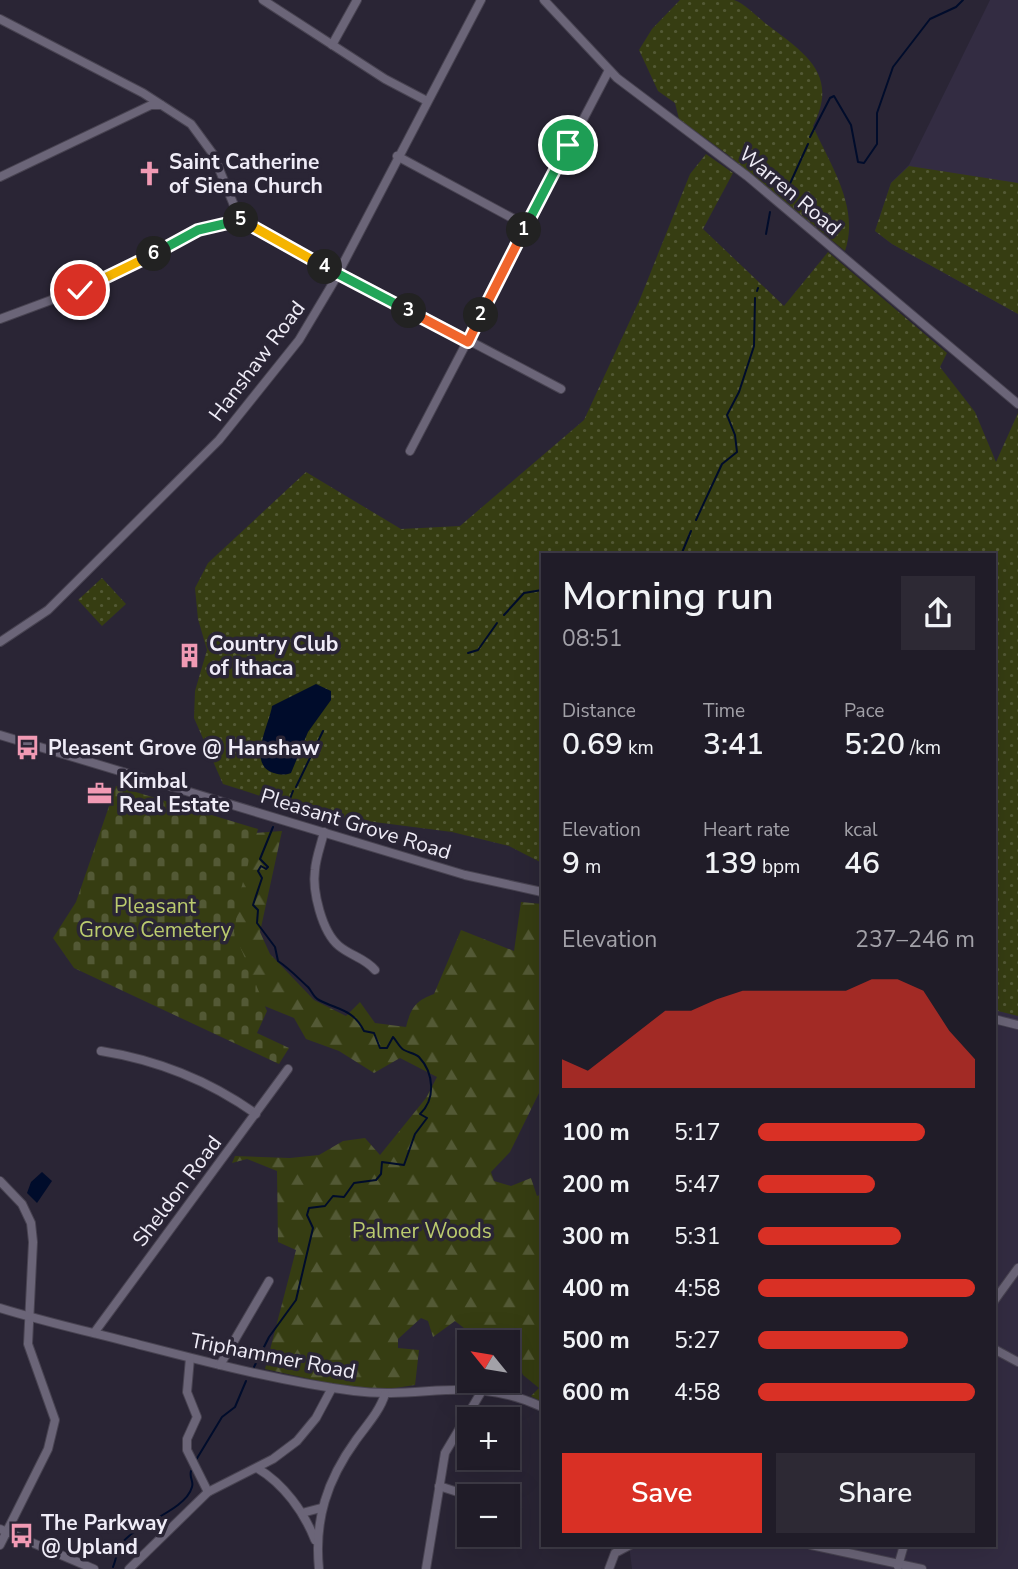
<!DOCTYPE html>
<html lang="en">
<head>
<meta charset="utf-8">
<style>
  :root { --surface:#201c28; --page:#2d2934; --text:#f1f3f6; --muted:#a2a1a8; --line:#3d3a45; --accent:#d93025 }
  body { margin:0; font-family:"Nunito Sans",sans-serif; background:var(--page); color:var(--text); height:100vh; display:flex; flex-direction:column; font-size:26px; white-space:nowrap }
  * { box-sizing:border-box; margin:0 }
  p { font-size:23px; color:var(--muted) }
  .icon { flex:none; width:38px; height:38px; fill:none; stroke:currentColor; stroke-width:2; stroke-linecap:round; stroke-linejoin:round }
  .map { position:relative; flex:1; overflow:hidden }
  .panel { position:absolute; left:541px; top:553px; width:455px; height:994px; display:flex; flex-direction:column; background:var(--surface); border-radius:0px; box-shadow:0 7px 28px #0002,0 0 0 2px var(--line) }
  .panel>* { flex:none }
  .needle { width:46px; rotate:300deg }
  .fabs { position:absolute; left:457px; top:1330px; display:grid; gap:14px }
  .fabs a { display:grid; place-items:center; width:63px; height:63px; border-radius:0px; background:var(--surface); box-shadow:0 7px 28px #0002,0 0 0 2px var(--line); font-size:35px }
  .pin { position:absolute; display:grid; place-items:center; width:60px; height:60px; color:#fff; margin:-30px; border:4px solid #fff; border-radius:50%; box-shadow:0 2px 7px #0007 }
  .km { position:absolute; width:35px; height:35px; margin:-18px; border-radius:50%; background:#222; color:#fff; font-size:19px; line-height:35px; text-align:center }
  .round { display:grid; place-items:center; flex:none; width:74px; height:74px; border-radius:0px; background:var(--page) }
  .overview { display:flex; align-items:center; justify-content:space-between; height:119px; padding:0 21px }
  h1 { font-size:38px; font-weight:600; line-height:52px }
  .figures { display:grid; grid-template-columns:repeat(3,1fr); gap:10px; height:119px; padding:7px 21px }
  .figures div { display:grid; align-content:center }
  .figures b { font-size:30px; font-weight:600 }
  .figures small { font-size:19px; font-weight:400 }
  .figures p { font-size:19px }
  .chart { height:196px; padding:14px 21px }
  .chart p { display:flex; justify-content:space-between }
  .chart svg { width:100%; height:126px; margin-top:7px; fill:var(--accent); opacity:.7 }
  .action { display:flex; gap:14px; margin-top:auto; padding:14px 21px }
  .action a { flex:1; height:80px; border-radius:0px; background:var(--accent); color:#fff; font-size:28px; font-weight:600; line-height:80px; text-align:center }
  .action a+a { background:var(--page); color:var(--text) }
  ul { padding:0 21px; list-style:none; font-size:23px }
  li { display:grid; grid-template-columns:112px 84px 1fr; align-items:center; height:52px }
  li i { height:18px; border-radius:9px; background:var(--accent) }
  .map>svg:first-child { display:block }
  .built { fill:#332c42 }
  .grass { fill:url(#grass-dots) }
  .forest { fill:url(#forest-firs) }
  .cemetery { fill:url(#cemetery-stones) }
  .water { fill:#000c2b }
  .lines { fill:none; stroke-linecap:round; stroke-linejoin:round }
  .stream { stroke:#000c2b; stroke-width:2 }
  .minor-casing { stroke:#484351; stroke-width:10 }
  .minor { stroke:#6b6578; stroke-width:8 }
  .split-1-casing { stroke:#fff; stroke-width:14 }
  .split-2-casing { stroke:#fff; stroke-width:14 }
  .split-3-casing { stroke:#fff; stroke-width:14 }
  .split-4-casing { stroke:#fff; stroke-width:14 }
  .split-5-casing { stroke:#fff; stroke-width:14 }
  .split-6-casing { stroke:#fff; stroke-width:14 }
  .split-7-casing { stroke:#fff; stroke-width:14 }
  .split-1 { stroke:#22a559; stroke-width:9 }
  .split-2 { stroke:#f0652b; stroke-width:9 }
  .split-3 { stroke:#f0652b; stroke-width:9 }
  .split-4 { stroke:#22a559; stroke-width:9 }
  .split-5 { stroke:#f5b400; stroke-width:9 }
  .split-6 { stroke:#22a559; stroke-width:9 }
  .split-7 { stroke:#f5b400; stroke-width:9 }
  .labels { text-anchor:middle; stroke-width:7; stroke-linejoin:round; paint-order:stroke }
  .poi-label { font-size:21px; font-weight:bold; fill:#efecf7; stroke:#2a2535; text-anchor:start }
  .street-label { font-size:21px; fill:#efecf7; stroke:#2a2535 }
  .park-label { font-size:21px; fill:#bbcb6e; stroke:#2a2535 }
</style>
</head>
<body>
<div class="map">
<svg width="1018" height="1569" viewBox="0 0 1018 1569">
  <defs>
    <pattern id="grass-dots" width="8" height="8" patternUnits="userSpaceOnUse" patternTransform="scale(1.75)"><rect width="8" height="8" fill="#363d12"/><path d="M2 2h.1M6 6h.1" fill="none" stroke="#535935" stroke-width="1.8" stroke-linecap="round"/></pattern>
    <pattern id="forest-firs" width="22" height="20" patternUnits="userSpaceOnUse" patternTransform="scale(1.75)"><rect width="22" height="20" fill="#363d12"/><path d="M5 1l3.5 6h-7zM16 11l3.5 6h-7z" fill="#535935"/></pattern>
    <pattern id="cemetery-stones" width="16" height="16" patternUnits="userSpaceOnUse" patternTransform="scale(1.75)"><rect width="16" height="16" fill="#363d12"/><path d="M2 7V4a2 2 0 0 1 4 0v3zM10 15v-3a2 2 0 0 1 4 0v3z" fill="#535935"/></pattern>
  </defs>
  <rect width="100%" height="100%" fill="#2a2535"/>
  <g class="built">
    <path d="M990,0H1018V314L892,244L875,231L891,183L909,165Z"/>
    <path d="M1018,496V1569H632L629,1545H994V555Z"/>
  </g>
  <g class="grass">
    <path d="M680,0C695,0 720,0 734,0C746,4 759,19 769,26C806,54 839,75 813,126C830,165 860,207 845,251L727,154L679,119L675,103L658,91L639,50L652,29Z"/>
    <path d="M706,154L733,173L703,229L784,306L828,252L947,353L940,367L975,412L996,462L1018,413V1016L994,1010V555H542V863L509,846L452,832L320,815L223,784L194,718L195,691L207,650L198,619L195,588L208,563L306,472L401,529L460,526L584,420L640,299L690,174Z"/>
    <path d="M909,166L1018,183V314L892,244L875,231L891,183Z"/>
    <path d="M102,578L126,604L102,626L78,600Z"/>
  </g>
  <path class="forest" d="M282,831L260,932L270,954L314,1000L346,1016L360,1002L375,1023L406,1027C411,1008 415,1001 434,994L461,930L514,951L521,902L542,904V1087L510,1152L491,1172L494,1181L511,1186L531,1178L537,1196L542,1194V1402L531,1396L539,1388L523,1375L518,1362L508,1360V1342H477L478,1339L455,1321L433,1337L428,1321L421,1318L398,1339V1348L419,1350L415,1385L369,1392L265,1369L296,1250L278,1242L277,1171L247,1159L232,1163L235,1156L290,1158L319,1155L343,1141L365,1138L380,1155L426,1098L437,1077L400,1058L374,1073L339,1051L306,1039L294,1018L262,1005L228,927L255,833Z"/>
  <path class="cemetery" d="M116,786L258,829L241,889L234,932L267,1011L257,1033L289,1048L279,1064L74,968L53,938L76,902Z"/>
  <g class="water">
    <path d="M316,684L331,691V700L308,732L291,773C285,775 281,775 274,773C246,765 270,723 272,706Z"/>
    <path d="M42,1172L52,1181L37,1203L27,1193L31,1182Z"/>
  </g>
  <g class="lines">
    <g class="stream">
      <path d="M810,137L830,98L834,96L851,125L858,162L864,163L877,144V113L893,67L930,19L956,7L963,0"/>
      <path d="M781,195L788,188L808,144"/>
      <path d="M766,234L770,212"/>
      <path d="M757,291L758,288"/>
      <path d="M696,520L722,464L737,452L735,435L727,415L739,392L754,346L755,298"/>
      <path d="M681,555L691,531"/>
      <path d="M504,615L524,593L542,590"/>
      <path d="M468,653L478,650L497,623"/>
      <path d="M296,787L323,731"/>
      <path d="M286,809L293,791"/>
      <path d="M254,1367L269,1337L296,1300L313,1228L307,1215L309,1208L325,1206L333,1196L344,1197L354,1183L376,1180L381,1174L382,1162L404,1165L415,1134L427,1118L420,1114C436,1099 434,1073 419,1057C415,1053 409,1053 404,1050C399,1047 397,1041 393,1037L387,1048H380L374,1033L364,1031C353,1009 338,1010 319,1000C313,997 312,991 308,987C298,978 290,969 278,961L275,947L257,923L258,910L253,905L262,878L258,871L261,866L266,869L268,867L260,859L273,827"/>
      <path d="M196,1460L222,1417L235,1407L246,1381"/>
      <path d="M113,1567C116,1560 117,1551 120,1546C133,1524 185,1512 192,1487C194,1481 189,1478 191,1471"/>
    </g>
    <defs>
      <g id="minor">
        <path d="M263,0L385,79L427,101"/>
        <path d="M544,0L617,78L747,176L1018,404"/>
        <path d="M0,19L143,93L191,124L213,154L240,220L561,389"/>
        <path d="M332,45L357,0"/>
        <path d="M397,156L527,226"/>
        <path d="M0,177L151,105H161"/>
        <path d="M0,319L89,286L198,230L240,220"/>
        <path d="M410,451L609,70"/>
        <path d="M0,642L48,610L219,440L299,340L333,283L481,0"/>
        <path d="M0,735L465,875L542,892"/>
        <path d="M324,832C321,845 316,857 315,870C312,891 322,932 339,946C351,956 365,958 375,970"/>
        <path d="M994,1019L1018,1025"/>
        <path d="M101,1051C157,1060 210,1081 256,1114"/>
        <path d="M0,1181L22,1204L31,1223L33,1242L28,1344L55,1420L48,1449L0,1545"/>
        <path d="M994,1301L1018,1268"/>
        <path d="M0,1308C42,1321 86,1331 129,1342C203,1361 278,1381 354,1391C423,1400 473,1374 542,1407"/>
        <path d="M94,1333L288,1069"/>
        <path d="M994,1349L1018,1362"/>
        <path d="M190,1358L187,1392L197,1417L187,1439V1450L208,1492"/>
        <path d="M220,1365L269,1281"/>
        <path d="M257,1468C284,1484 304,1512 315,1540"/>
        <path d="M439,1486L470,1496"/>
        <path d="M508,1505L511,1503L517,1508L513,1515L508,1514"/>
        <path d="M302,1513L321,1508"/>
        <path d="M0,1529L94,1569"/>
        <path d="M811,1545L922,1569"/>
        <path d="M898,1566L904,1545"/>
        <path d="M129,1569L208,1492L273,1459L297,1441L316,1418L332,1388"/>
        <path d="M319,1569C314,1520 327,1480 356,1440C366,1426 380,1411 385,1394"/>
        <path d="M426,1569L445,1453L483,1389"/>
        <path d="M609,1569L615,1553L630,1545"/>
      </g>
    </defs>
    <use href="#minor" class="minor-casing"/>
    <use href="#minor" class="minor"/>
  </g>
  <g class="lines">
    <defs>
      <path id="split-1" d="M524,230L568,145"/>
      <path id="split-2" d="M481,315L524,230"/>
      <path id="split-3" d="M409,311L468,342L481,315"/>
      <path id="split-4" d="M325,267L409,311"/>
      <path id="split-5" d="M241,220L325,267"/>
      <path id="split-6" d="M154,254L198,230L241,220"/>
      <path id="split-7" d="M80,290L154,254"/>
    </defs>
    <use href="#split-1" class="split-1-casing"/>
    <use href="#split-2" class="split-2-casing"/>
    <use href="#split-3" class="split-3-casing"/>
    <use href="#split-4" class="split-4-casing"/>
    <use href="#split-5" class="split-5-casing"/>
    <use href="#split-6" class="split-6-casing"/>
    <use href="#split-7" class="split-7-casing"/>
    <use href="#split-1" class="split-1"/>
    <use href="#split-2" class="split-2"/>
    <use href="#split-3" class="split-3"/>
    <use href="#split-4" class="split-4"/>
    <use href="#split-5" class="split-5"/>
    <use href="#split-6" class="split-6"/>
    <use href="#split-7" class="split-7"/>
  </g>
  <defs>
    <symbol id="church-bare" viewBox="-9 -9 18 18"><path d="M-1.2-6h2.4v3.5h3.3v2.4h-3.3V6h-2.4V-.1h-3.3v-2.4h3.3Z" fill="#f19ab4" stroke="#2a2535" stroke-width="2.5" paint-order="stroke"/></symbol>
    <symbol id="building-bare" viewBox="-9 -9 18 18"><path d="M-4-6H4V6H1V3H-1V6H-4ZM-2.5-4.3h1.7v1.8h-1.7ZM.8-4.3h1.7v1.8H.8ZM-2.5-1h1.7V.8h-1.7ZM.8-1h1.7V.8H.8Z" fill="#f19ab4" stroke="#2a2535" stroke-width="2.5" paint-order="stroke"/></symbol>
    <symbol id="bus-bare" viewBox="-9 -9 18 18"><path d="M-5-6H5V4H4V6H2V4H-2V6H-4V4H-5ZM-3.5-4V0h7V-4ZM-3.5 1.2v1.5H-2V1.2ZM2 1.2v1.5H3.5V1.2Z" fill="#f19ab4" stroke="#2a2535" stroke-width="2.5" paint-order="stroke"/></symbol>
    <symbol id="office-bare" viewBox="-9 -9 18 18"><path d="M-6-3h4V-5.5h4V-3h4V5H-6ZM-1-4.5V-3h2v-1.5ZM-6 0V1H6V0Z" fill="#f19ab4" stroke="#2a2535" stroke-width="2.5" paint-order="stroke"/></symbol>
  </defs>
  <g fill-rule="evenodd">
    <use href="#church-bare" x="132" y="156" width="35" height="35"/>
    <use href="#building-bare" x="172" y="638" width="35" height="35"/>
    <use href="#bus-bare" x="10" y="730" width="35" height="35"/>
    <use href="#office-bare" x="82" y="776" width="35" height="35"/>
    <use href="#bus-bare" x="4" y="1518" width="35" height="35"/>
  </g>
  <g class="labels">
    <g class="poi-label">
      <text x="169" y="169">Saint Catherine<tspan x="169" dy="24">of Siena Church</tspan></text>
      <text x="209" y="651">Country Club<tspan x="209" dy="24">of Ithaca</tspan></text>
      <text x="48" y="755">Pleasent Grove @ Hanshaw</text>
      <text x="119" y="788">Kimbal<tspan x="119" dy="24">Real Estate</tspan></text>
      <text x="41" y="1530">The Parkway<tspan x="41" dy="24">@ Upland</tspan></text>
    </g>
    <g class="street-label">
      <text transform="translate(790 191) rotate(40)" y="7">Warren Road</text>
      <text transform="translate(257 361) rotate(-53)" y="7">Hanshaw Road</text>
      <text transform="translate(356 824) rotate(17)" y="7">Pleasant Grove Road</text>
      <text transform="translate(177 1191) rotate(-53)" y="7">Sheldon Road</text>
      <text transform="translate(273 1356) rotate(11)" y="7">Triphammer Road</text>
    </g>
    <g class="park-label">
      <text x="155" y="913">Pleasant<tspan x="155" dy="24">Grove Cemetery</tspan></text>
      <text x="422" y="1238">Palmer Woods</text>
    </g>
  </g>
</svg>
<div class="fabs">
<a><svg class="needle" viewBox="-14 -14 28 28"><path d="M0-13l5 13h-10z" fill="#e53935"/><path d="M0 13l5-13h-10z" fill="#a2a1a8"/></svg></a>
<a>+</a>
<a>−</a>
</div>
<div class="pin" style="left:568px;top:145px;background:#1e9e55"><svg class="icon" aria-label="arrive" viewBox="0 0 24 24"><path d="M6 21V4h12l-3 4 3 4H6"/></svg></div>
<div class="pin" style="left:80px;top:290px;background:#d93025"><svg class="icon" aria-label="check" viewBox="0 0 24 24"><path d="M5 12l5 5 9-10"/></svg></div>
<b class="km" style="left:524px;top:230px">1</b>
<b class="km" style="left:481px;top:315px">2</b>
<b class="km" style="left:409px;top:311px">3</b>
<b class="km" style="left:325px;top:267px">4</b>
<b class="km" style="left:241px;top:220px">5</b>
<b class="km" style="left:154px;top:254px">6</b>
<section class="panel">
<div class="overview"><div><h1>Morning run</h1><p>08:51</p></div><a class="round"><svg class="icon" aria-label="share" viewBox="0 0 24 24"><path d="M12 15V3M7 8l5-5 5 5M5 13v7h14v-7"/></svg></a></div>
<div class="figures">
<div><p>Distance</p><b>0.69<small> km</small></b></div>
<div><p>Time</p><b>3:41</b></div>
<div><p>Pace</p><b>5:20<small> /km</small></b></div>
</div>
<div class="figures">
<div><p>Elevation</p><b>9<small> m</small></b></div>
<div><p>Heart rate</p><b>139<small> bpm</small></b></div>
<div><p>kcal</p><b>46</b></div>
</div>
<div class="chart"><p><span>Elevation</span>237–246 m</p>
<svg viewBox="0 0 160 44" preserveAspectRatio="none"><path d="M0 44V34L10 38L20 31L30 24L40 17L50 17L60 13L70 10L80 10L90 10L100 10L110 10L120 6L130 6L140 10L150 24L160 34V44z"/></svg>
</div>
<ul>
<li><b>100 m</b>5:17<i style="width:77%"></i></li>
<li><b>200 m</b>5:47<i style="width:54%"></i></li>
<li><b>300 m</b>5:31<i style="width:66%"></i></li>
<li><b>400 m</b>4:58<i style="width:100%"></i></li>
<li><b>500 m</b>5:27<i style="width:69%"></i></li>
<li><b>600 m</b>4:58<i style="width:100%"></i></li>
</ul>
<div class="action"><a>Save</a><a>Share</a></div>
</section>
</div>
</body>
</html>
